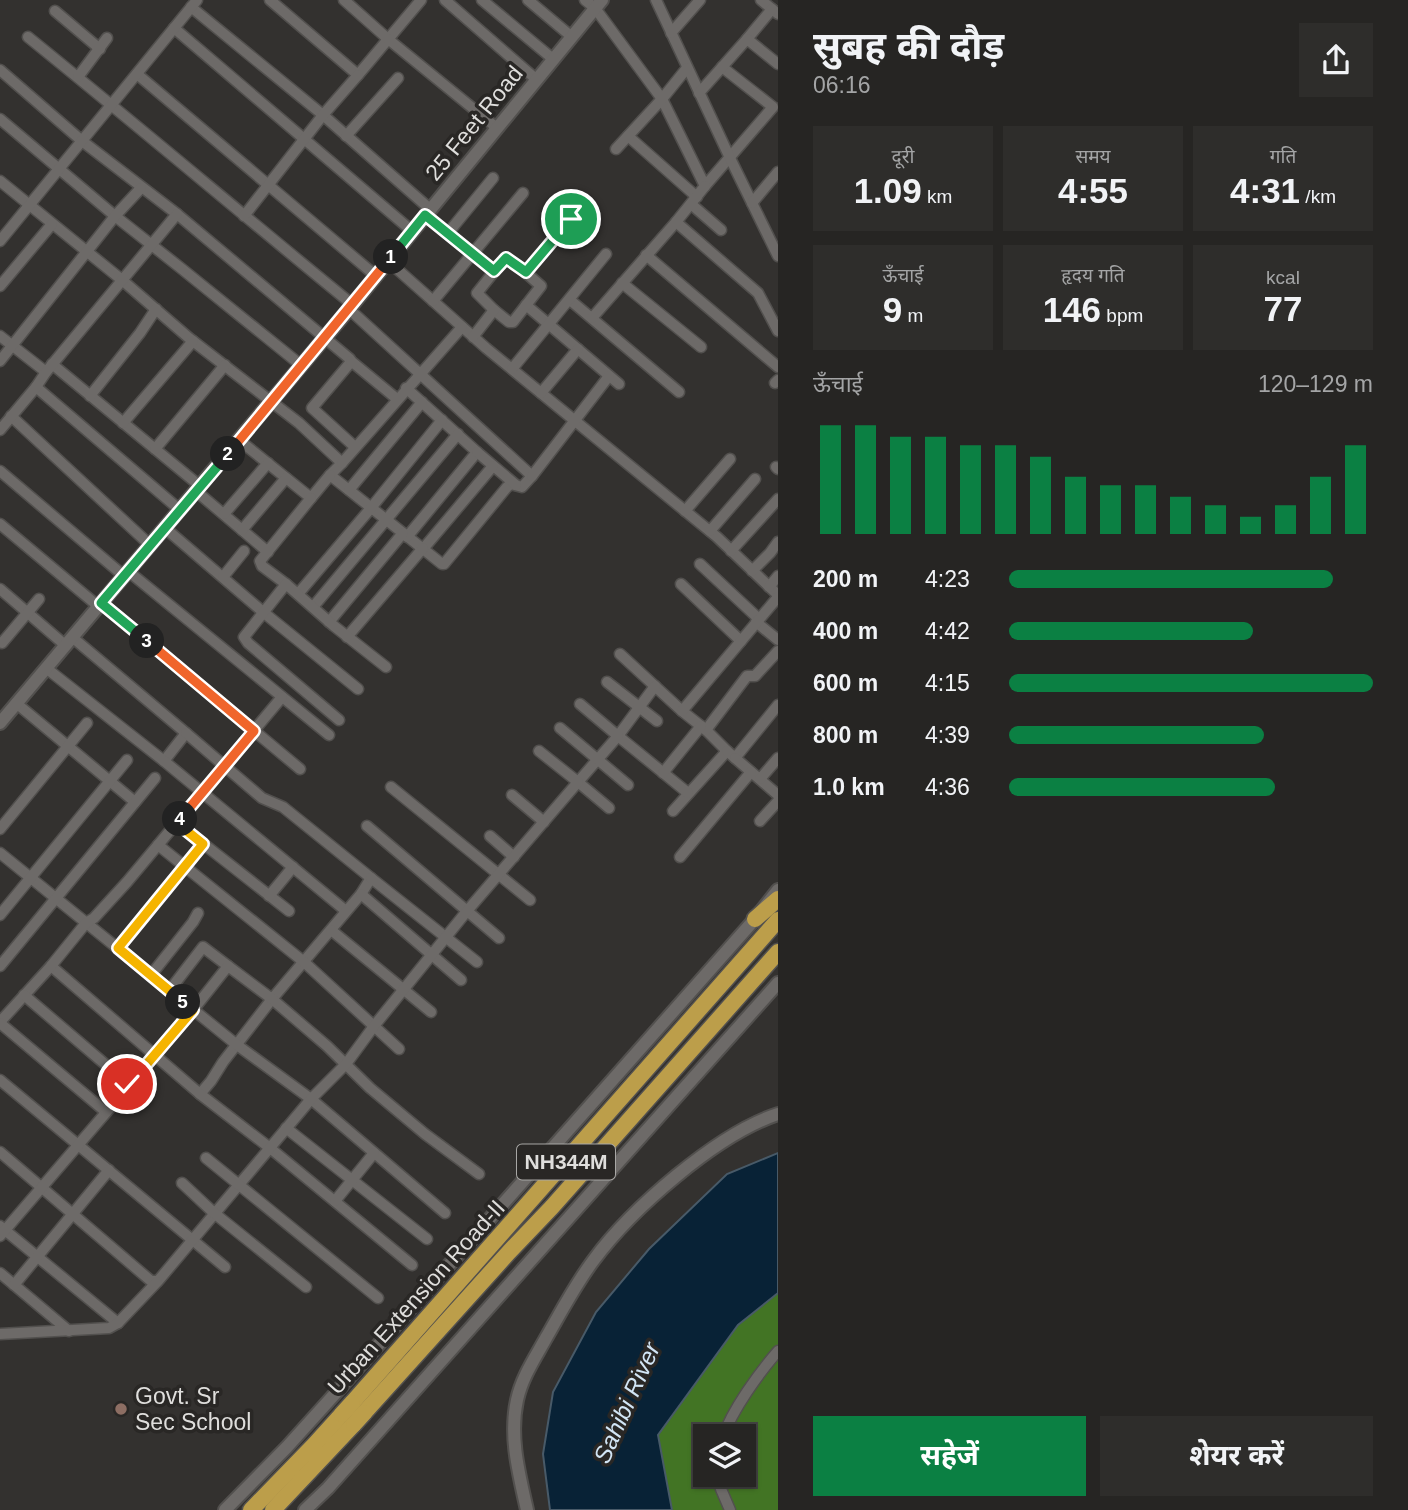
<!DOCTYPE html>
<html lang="hi">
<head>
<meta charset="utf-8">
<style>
  :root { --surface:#262523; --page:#2e2d2b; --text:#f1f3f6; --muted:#a4a5a6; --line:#424241; --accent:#0b8043 }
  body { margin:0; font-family:Arial,"Noto Sans Devanagari",sans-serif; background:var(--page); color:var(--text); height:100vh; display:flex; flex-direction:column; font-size:26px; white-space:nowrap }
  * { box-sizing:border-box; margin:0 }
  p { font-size:23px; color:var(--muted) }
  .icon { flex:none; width:38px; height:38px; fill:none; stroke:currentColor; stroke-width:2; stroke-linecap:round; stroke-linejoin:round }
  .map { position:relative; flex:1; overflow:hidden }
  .panel { display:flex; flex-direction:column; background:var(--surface); width:630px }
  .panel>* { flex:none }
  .tools { position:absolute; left:693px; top:1424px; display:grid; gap:14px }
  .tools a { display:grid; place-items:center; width:63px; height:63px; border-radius:0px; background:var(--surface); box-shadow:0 2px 5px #0004,0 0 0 2px var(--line); font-size:35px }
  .pin { position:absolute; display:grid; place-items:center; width:60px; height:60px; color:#fff; margin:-30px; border:4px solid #fff; border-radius:50%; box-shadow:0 2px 7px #0007 }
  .km { position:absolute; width:35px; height:35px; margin:-18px; border-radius:50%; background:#222; color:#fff; font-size:19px; line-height:35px; text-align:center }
  .round { display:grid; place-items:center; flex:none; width:74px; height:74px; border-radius:0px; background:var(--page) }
  .overview { display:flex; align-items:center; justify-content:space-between; height:119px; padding:0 35px }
  h1 { font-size:38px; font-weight:700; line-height:52px }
  .stats { display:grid; grid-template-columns:repeat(3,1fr); gap:10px; height:119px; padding:7px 35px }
  .stats div { display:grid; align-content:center; border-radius:0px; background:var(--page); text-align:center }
  .stats b { font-size:35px; font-weight:700 }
  .stats small { font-size:19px; font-weight:400 }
  .stats p { font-size:19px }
  .chart { height:196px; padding:14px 35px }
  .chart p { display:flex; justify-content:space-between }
  .chart svg { width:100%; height:126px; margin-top:7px; stroke:var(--accent); stroke-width:6 }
  .primary-button { display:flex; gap:14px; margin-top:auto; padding:14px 35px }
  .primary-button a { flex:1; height:80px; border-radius:0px; background:var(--accent); color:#fff; font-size:28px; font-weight:700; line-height:80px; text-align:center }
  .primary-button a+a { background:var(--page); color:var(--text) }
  ul { padding:0 35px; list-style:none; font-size:23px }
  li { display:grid; grid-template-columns:112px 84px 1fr; align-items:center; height:52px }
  li i { height:18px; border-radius:9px; background:var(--accent) }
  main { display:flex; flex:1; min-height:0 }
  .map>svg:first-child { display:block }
  .forest { fill:#427424; fill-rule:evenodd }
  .water { fill:#082236; stroke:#485a68; stroke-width:2 }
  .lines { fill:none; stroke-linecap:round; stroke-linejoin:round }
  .minor-casing { stroke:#52504e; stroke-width:13 }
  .tertiary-casing { stroke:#52504e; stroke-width:16 }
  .trunk-casing { stroke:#52504e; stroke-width:19 }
  .minor { stroke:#6d6a68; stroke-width:10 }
  .tertiary { stroke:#6d6a68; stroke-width:12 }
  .trunk { stroke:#bc9e4a; stroke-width:16 }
  .trunk-bridge-casing { stroke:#52504e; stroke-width:19; stroke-linecap:butt }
  .trunk-bridge { stroke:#bc9e4a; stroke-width:16 }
  .split-1-casing { stroke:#fff; stroke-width:14 }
  .split-2-casing { stroke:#fff; stroke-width:14 }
  .split-3-casing { stroke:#fff; stroke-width:14 }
  .split-4-casing { stroke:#fff; stroke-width:14 }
  .split-5-casing { stroke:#fff; stroke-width:14 }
  .split-6-casing { stroke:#fff; stroke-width:14 }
  .split-1 { stroke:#22a559; stroke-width:9 }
  .split-2 { stroke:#f0652b; stroke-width:9 }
  .split-3 { stroke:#22a559; stroke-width:9 }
  .split-4 { stroke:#f0652b; stroke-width:9 }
  .split-5 { stroke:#f5b400; stroke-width:9 }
  .split-6 { stroke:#f5b400; stroke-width:9 }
  .education-dot { fill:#8d6e63; stroke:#292725; stroke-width:2.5 }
  .labels { text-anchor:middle; stroke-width:7; stroke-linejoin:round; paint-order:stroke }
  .shield { fill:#292725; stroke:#a8a7a5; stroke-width:2 }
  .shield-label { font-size:21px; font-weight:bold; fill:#dfdedc }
  .street-label { font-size:23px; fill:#dfdedc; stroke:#292725 }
  .poi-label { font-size:23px; fill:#dfdedc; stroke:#292725; text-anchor:start }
  .water-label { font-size:24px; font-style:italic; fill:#d2e5f5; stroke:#292725 }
</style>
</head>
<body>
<main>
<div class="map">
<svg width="778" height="1510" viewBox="0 0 778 1510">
  <rect width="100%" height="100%" fill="#33312f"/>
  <path class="forest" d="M778,1293V1510H672L658,1435L738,1325ZM705,1437H744V1475H705Z"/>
  <path class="water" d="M778,1153V1293L738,1325L658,1435L672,1510H550L543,1454L553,1392L596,1312L649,1249L727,1174Z"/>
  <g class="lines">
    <defs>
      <g id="minor">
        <path d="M270,0L358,75L421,0"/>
        <path d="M344,0L388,39L497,128"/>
        <path d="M445,0L537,80"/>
        <path d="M482,0L553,59"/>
        <path d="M528,0L572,37"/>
        <path d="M585,0L595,8L662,99L705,186L773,107L722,67"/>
        <path d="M656,0L730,158L778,256"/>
        <path d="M761,0L778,14"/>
        <path d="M191,7L323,115L430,209"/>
        <path d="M55,11L100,49"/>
        <path d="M174,28L412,231"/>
        <path d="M671,33L700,0"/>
        <path d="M28,37C137,125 244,216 353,305"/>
        <path d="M747,39L772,9"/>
        <path d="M0,70L82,141L177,214L350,359V363L312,408L355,447"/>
        <path d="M137,74L376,276"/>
        <path d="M78,77L107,38"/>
        <path d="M699,93L747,39L778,64"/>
        <path d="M0,119L115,216L182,269L302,366"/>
        <path d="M346,136L398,78"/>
        <path d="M628,136L697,197"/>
        <path d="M616,149L662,99L687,68"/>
        <path d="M0,181L122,280L189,338L299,423L342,463L330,475L442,564H444L507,487L511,484L522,487L532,476L349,309"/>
        <path d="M752,203L778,172"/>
        <path d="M691,204L721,230"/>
        <path d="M425,215L494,271"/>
        <path d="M244,216L323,115L358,75"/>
        <path d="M676,222L758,293L778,331"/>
        <path d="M448,233L493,178"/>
        <path d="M0,241L197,0"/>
        <path d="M646,255L778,367"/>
        <path d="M388,261L486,348L717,537L778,595"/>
        <path d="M622,283L701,347"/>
        <path d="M0,286L52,224"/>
        <path d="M570,300L679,392"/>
        <path d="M433,301L523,193"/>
        <path d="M526,305L619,384"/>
        <path d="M494,310L509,322H513L541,286L525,272"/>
        <path d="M592,318L676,222L705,186"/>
        <path d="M0,336L46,372"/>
        <path d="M473,337L494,310L477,293L505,258L507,259L525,272L571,219"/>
        <path d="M0,361L115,216L141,188"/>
        <path d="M351,361L397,399"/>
        <path d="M52,364L200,486"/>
        <path d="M512,369L606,254"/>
        <path d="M775,383L778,380"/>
        <path d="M36,387L180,510"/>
        <path d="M406,388L477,452L407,537"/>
        <path d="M541,393L578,349"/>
        <path d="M90,396L140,333L156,309"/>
        <path d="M11,416L150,545"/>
        <path d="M123,423L193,341"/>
        <path d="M0,430L36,387L46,372L177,214"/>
        <path d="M239,440L311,498L330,475"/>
        <path d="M155,449L225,365"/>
        <path d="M477,452L516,485"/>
        <path d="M342,463L462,327"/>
        <path d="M776,467L778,469"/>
        <path d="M0,471L124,576"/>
        <path d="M532,476L609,376"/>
        <path d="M349,490L422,402"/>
        <path d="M196,491L268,552"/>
        <path d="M685,511L730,459"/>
        <path d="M224,514L268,463"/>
        <path d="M0,524L98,606"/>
        <path d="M165,528L263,612L358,689"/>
        <path d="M242,530L286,478"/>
        <path d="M710,531L755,479"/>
        <path d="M423,549L493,466"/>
        <path d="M731,551L778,499"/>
        <path d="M700,564L759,619"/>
        <path d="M128,571L329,735"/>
        <path d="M752,571L770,553L778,542"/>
        <path d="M223,577L244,551"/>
        <path d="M286,584L262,566L260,561L311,498"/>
        <path d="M681,584L741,641"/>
        <path d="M769,587L778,576"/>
        <path d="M0,589L65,645"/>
        <path d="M298,594L371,508L442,420"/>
        <path d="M101,603L300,769"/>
        <path d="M313,607L458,434"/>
        <path d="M329,622L403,533"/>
        <path d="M756,622L778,640"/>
        <path d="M72,637L186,733L164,761"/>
        <path d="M347,637L423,548"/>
        <path d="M2,643L39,599"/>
        <path d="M620,654L682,711L706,730L727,751L673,811"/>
        <path d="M46,668L164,761L346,911"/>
        <path d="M607,682L657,721"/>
        <path d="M655,686L618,736L688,793"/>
        <path d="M16,703L135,802"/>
        <path d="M580,704L618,736L578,782L609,808"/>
        <path d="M682,711L778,597"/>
        <path d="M339,720L248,643L244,637L286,584L334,626L386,667"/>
        <path d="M560,728L628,785"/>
        <path d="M706,730L747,676H755L778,651"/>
        <path d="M186,733L262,798L283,807L371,878L361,894L272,999L223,1062L211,1081L200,1094"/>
        <path d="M727,751L735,758L778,705"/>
        <path d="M735,758L778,795"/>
        <path d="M663,773L701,726"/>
        <path d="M760,779L778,758"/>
        <path d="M391,787L530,900"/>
        <path d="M512,795L544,822"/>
        <path d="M760,821L778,801"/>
        <path d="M177,823L289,911"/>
        <path d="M367,826L499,938"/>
        <path d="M0,829L87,723"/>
        <path d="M490,836L514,857"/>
        <path d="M158,845L304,962L399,1049"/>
        <path d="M0,853L237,1045L311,1099L445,1213"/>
        <path d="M680,857L751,772"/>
        <path d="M371,878L477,962"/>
        <path d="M361,894L461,980"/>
        <path d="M269,896L293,867"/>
        <path d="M0,915L127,760"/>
        <path d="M331,930L431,1012"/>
        <path d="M118,948L203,844"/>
        <path d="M0,966L155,778"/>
        <path d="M51,966L200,1094L270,1148L412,1265"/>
        <path d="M151,975L193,922L198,913"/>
        <path d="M169,991L203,947L228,966"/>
        <path d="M0,1022L51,966L86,923L94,918L127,882L282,697"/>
        <path d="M0,1023L106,1112"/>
        <path d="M0,1080L225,1267"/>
        <path d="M128,1086L193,1010L228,966L272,999L327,1046L370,1088L425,1134L479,1174"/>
        <path d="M286,1128L427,1239"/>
        <path d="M0,1152L151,1281H158L311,1099L346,1064L374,1026L467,911L578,782L539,751"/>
        <path d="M206,1158L378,1298"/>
        <path d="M182,1183L214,1213L306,1287"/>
        <path d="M335,1201L374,1153"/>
        <path d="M0,1226L118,1323"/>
        <path d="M0,1236L128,1087L126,1082L24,995"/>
        <path d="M0,1273L69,1331"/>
        <path d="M14,1285L109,1170"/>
        <path d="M0,1334L109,1328L118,1323L157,1282"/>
        <path d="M723,1437C732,1410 759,1373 778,1351"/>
        <path d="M717,1475L721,1489L730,1510"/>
      </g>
      <g id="tertiary">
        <path d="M0,723L349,309L602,0"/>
        <path d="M225,1510L287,1447L333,1396L755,919L778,890"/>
        <path d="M305,1510L328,1488L778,983"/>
        <path d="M527,1510C519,1474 509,1437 517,1400C522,1377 535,1358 546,1338C561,1312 575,1285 593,1261C631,1209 717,1134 778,1114"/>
      </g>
      <g id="trunk">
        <path d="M755,919L778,899"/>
        <path d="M352,1403L778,920"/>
        <path d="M364,1413L509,1252L552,1207L778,952"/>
        <path d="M251,1510L314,1445L342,1414"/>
        <path d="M273,1510L354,1424"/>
      </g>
    </defs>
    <use href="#minor" class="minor-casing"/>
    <use href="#tertiary" class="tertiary-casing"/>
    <use href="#trunk" class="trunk-casing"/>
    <use href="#minor" class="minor"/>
    <use href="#tertiary" class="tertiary"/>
    <use href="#trunk" class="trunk"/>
    <defs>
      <g id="trunk-bridge">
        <path d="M342,1414L352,1403"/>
        <path d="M354,1424L364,1413"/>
      </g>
    </defs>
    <use href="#trunk-bridge" class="trunk-bridge-casing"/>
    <use href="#trunk-bridge" class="trunk-bridge"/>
  </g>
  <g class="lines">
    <defs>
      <path id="split-1" d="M391,257L425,215L494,271L506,258L526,272L571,219"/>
      <path id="split-2" d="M228,454L391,257"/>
      <path id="split-3" d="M147,641L101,603L228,454"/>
      <path id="split-4" d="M147,641L254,731L180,819"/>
      <path id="split-5" d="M180,819L177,823L203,844L118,948L183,1002"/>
      <path id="split-6" d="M127,1084L128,1086L193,1010L183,1002"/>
    </defs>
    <use href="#split-1" class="split-1-casing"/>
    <use href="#split-2" class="split-2-casing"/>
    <use href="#split-3" class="split-3-casing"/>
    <use href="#split-4" class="split-4-casing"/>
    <use href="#split-5" class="split-5-casing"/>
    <use href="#split-6" class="split-6-casing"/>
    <use href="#split-1" class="split-1"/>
    <use href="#split-2" class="split-2"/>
    <use href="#split-3" class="split-3"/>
    <use href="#split-4" class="split-4"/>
    <use href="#split-5" class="split-5"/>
    <use href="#split-6" class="split-6"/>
  </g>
  <circle class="education-dot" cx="121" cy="1409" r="7"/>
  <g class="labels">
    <rect class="shield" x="517" y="1144.5" width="98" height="35" rx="5"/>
    <g class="shield-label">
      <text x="566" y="1169">NH344M</text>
    </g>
    <g class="street-label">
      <text transform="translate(474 123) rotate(-51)" y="8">25 Feet Road</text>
      <text transform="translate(416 1297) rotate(-48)" y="8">Urban Extension Road-II</text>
    </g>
    <g class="poi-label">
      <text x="135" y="1404">Govt. Sr<tspan x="135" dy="26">Sec School</tspan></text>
    </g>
    <g class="water-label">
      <text transform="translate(627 1403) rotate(-66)" y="8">Sahibi River</text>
    </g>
  </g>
</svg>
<div class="tools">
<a><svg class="icon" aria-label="layers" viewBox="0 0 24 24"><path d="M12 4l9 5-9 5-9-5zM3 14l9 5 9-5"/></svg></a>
</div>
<div class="pin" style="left:571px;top:219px;background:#1e9e55"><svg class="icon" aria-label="arrive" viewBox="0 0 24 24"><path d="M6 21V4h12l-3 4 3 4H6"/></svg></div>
<div class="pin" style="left:127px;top:1084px;background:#d93025"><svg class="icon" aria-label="check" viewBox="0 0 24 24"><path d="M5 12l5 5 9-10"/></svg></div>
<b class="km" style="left:391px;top:257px">1</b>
<b class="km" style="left:228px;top:454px">2</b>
<b class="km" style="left:147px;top:641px">3</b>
<b class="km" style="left:180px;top:819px">4</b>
<b class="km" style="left:183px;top:1002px">5</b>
</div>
<section class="panel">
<div class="overview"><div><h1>सुबह की दौड़</h1><p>06:16</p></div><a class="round"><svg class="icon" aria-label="share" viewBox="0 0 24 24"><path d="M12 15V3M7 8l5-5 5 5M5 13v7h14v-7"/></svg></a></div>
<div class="stats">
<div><p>दूरी</p><b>1.09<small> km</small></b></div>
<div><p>समय</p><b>4:55</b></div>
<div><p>गति</p><b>4:31<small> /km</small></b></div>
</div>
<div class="stats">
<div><p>ऊँचाई</p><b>9<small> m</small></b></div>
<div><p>हृदय गति</p><b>146<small> bpm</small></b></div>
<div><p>kcal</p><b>77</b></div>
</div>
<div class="chart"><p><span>ऊँचाई</span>120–129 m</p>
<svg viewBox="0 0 160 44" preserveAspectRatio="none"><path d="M5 44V6M15 44V6M25 44V10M35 44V10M45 44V13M55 44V13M65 44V17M75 44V24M85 44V27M95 44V27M105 44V31M115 44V34M125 44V38M135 44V34M145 44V24M155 44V13"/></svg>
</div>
<ul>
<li><b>200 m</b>4:23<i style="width:89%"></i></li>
<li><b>400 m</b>4:42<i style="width:67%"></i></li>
<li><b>600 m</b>4:15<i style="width:100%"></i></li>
<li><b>800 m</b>4:39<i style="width:70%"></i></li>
<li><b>1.0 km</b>4:36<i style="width:73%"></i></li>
</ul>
<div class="primary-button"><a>सहेजें</a><a>शेयर करें</a></div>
</section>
</main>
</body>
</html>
